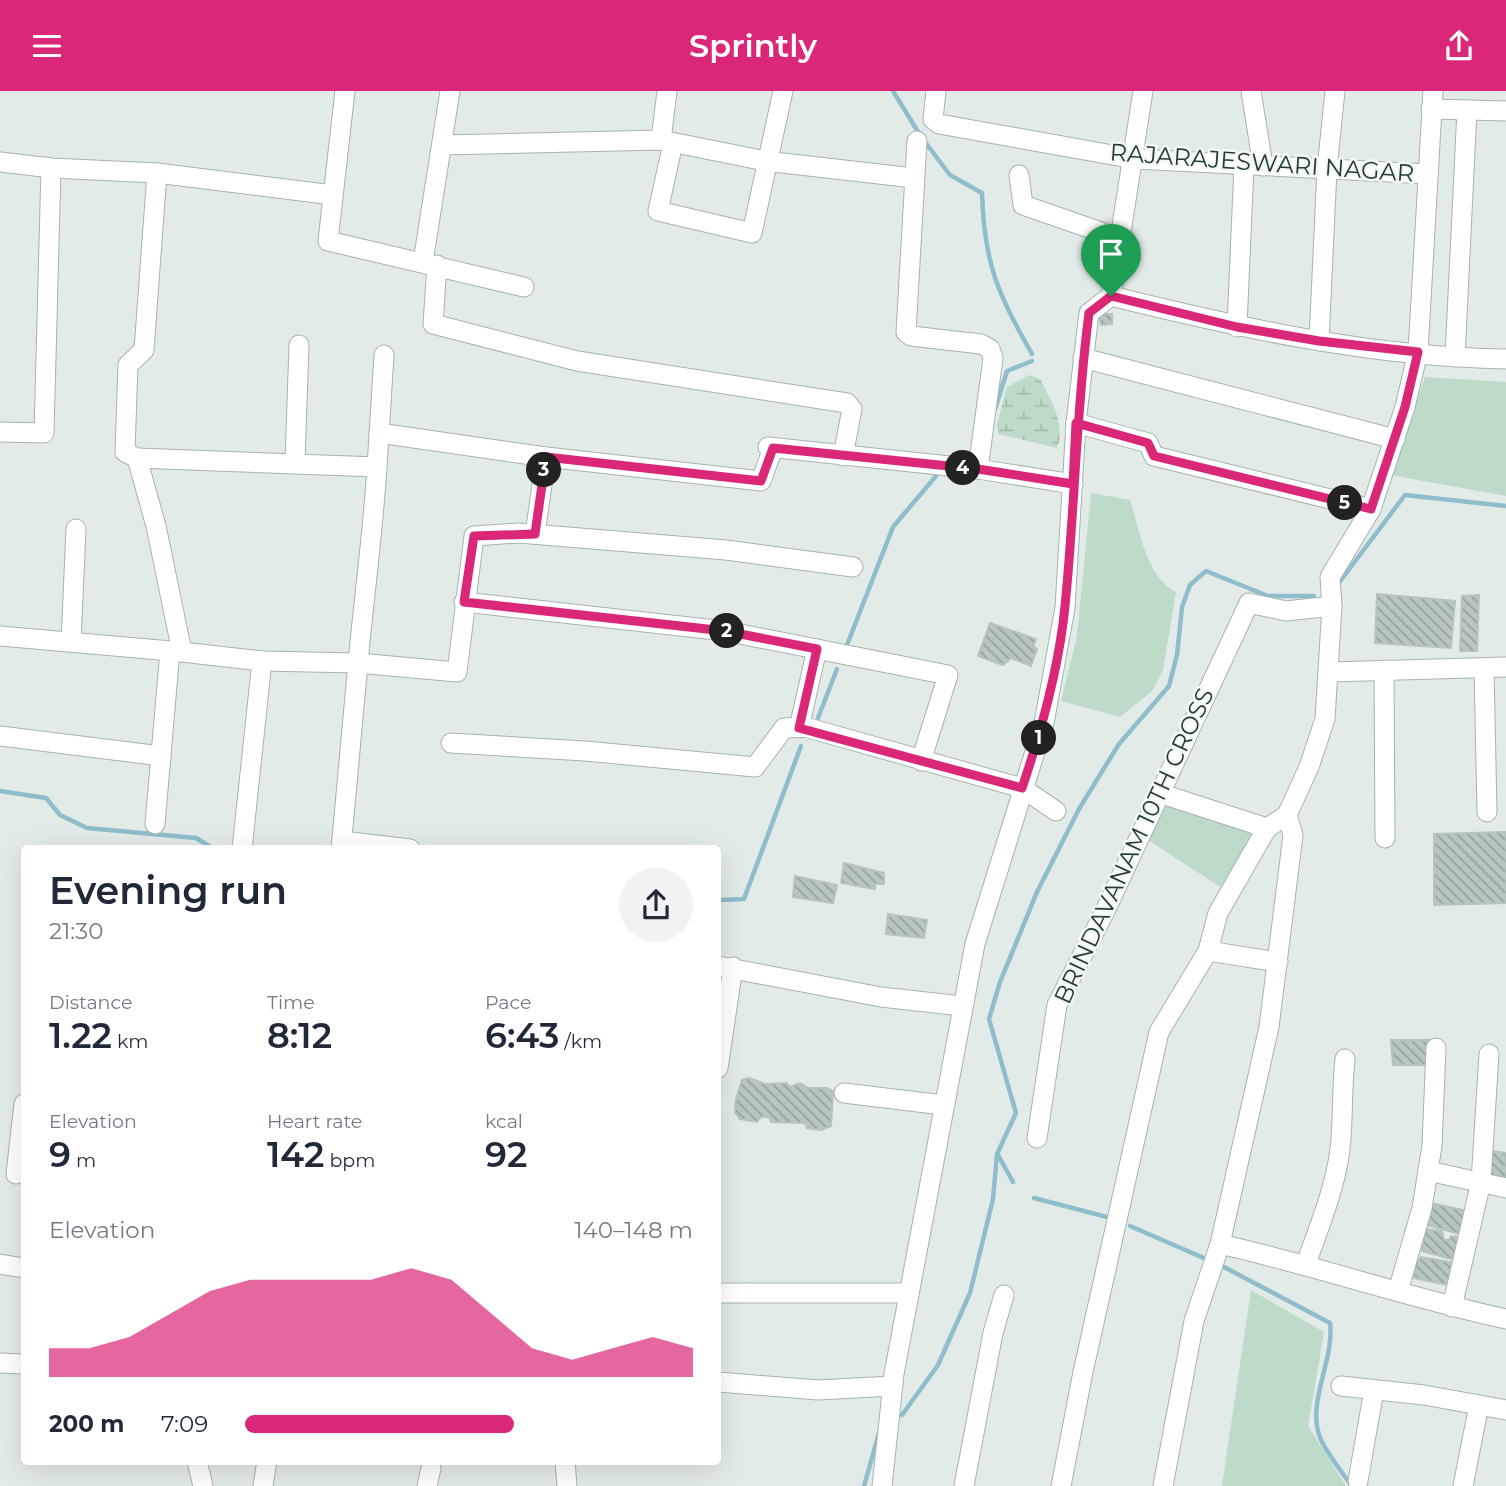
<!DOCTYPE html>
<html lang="en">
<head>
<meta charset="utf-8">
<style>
  :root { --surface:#fff; --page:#f2f2f3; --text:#1f2937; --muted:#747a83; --accent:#db2777 }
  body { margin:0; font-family:Montserrat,sans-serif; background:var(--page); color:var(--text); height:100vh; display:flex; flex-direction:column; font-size:26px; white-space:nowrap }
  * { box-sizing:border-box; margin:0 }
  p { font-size:23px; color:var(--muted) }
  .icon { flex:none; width:38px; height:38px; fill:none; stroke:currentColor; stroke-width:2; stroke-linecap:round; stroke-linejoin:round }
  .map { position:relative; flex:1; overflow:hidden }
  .panel { position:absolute; left:21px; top:754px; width:700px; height:620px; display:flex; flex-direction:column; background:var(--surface); border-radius:7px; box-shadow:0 7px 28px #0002 }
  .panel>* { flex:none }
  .pin { position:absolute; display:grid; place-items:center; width:60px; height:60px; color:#fff; margin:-72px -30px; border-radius:50% 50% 50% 0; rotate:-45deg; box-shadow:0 0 7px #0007 }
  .pin .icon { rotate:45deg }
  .km { position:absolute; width:35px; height:35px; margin:-18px; border-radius:50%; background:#222; color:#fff; font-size:19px; line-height:35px; text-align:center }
  .round { display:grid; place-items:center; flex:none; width:74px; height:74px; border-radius:37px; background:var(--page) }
  .headline { display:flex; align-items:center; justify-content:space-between; height:119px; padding:0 28px }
  h1 { font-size:38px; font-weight:600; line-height:52px }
  .stats { display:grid; grid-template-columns:repeat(3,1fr); gap:10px; height:119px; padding:7px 28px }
  .stats div { display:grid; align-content:center }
  .stats b { font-size:35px; font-weight:600 }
  .stats small { font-size:19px; font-weight:400 }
  .stats p { font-size:19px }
  .chart { height:196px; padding:14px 28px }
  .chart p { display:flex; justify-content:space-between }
  .chart svg { width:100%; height:126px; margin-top:7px; fill:var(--accent); opacity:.7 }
  ul { padding:0 28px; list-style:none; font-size:23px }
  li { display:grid; grid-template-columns:112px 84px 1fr; align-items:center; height:52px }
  li i { height:18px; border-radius:9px; background:var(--accent) }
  header { display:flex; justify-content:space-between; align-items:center; height:91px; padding:0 28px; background:var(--accent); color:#fff; font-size:32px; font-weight:600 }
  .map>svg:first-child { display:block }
  .grass { fill:#bddbc8 }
  .wetland { fill:url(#wetland-marsh) }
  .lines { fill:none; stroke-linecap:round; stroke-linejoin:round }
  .stream { stroke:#8fbdcc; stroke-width:4.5 }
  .building { fill:url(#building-back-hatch); stroke:#b5c4c0; stroke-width:2 }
  .minor-casing { stroke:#a6b3af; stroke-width:21 }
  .minor { stroke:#fff; stroke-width:19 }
  .route-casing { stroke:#fff; stroke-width:14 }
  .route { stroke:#db2777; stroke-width:9 }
  .labels { text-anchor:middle; stroke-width:5; stroke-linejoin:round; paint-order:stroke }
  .street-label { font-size:24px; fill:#243b37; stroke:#f3f8f6 }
</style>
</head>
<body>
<header><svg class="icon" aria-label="menu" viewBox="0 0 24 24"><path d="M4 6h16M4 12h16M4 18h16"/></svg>Sprintly<svg class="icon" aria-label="share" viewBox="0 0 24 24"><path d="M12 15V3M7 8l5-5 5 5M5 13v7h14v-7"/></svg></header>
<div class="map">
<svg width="1506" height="1395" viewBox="0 0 1506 1395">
  <defs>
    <pattern id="wetland-marsh" width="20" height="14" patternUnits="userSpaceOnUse" patternTransform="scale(1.75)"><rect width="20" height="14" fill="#bddbc8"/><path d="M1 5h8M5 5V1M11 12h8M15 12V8" fill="none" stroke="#a2bdac"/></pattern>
    <pattern id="building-back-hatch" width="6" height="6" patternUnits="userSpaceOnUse" patternTransform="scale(1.75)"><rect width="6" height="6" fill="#b8c6c2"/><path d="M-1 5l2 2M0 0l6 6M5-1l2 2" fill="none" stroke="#95a29e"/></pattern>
  </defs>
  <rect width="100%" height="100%" fill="#e3ebe8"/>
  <g class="grass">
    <path d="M1425,286L1506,291V405L1390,384Z"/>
    <path d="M1091,402L1130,409C1140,440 1146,486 1176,501L1163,579L1153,599L1120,626L1061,610L1077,545Z"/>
    <path d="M1164,710L1255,741L1225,799L1145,747Z"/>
    <path d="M1251,1199L1324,1241L1308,1335L1346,1395H1222Z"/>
  </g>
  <path class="wetland" d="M1029,284L1040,288C1051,310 1066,332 1057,357L998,343L997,333L1007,296Z"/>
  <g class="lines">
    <g class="stream">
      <path d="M893,0L920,44"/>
      <path d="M925,51L950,84L982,102C984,172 998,204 1032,263"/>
      <path d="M995,318L1007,280L1032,270"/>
      <path d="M1338,493L1405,404L1506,415"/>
      <path d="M847,554L893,436L936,385"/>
      <path d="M818,627L837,578"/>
      <path d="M0,700L46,707L60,724L87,737L196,747L214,758"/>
      <path d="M718,809L744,808L801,655"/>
      <path d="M998,1064L1013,1091"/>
      <path d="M1034,1107L1107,1126"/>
      <path d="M1130,1135L1206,1168"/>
      <path d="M1224,1176L1330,1232C1335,1269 1305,1313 1321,1349C1329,1365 1341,1380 1351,1394"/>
      <path d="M902,1324L938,1274L970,1202L993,1108L997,1063L1016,1022L989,928L1000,891L1037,801L1079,718L1119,653L1169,595L1177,564L1182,516L1190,494L1206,480L1268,505H1314"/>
      <path d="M864,1395L879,1342"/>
    </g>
  </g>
  <g class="building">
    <path d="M1099,223H1112V233L1101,234Z"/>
    <path d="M1377,503L1455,510L1451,557L1375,552Z"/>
    <path d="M1479,504L1477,560H1460L1462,505Z"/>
    <path d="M990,532L1036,548L1033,555L1037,558L1031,575L1011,567L1003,574L978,565Z"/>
    <path d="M1506,741V812L1434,814V743Z"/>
    <path d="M844,772L884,782V793H875V798L841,792Z"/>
    <path d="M795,785L837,794L833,812L793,806Z"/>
    <path d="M888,823L927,829L924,847L886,843Z"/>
    <path d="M1391,949H1432L1429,974H1393Z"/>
    <path d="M749,987L765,993L787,992L790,996L800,992L808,997H827L833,1000L831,1035L821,1039L807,1037L805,1032L771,1031L769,1026H761L757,1031L740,1028L735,1021L736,1008L742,989Z"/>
    <path d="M1492,1060L1506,1062V1093L1488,1089Z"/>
    <path d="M1430,1112L1468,1120L1460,1143L1427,1134Z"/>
    <path d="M1425,1138L1442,1140L1444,1149H1449L1451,1145L1460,1146L1455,1169L1422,1160Z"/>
    <path d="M1421,1166L1455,1172L1448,1194L1413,1187L1414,1174Z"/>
  </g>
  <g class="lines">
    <defs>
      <g id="minor">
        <path d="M345,0L328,150L524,196"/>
        <path d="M936,0L933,28L939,33L1135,68L1428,83"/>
        <path d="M1251,0L1263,75"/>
        <path d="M1431,18L1506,20"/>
        <path d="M661,49L667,0"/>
        <path d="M917,50L906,241L911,245L981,253L990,258L993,267L978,378"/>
        <path d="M673,52L658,120L752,142L783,0"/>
        <path d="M442,54L661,49L765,70L914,87"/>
        <path d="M0,71L51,77L157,82L333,104"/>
        <path d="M157,82L144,259L128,274L125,361L137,367L156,435L182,561L262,570L358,572L341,758"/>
        <path d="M1019,84L1023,114L1121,148"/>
        <path d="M423,171L450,0"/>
        <path d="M437,174L433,233L577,270L847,312L852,318L843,365"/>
        <path d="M1111,205C1240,237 1372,266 1506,268"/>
        <path d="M1111,205L1143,0"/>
        <path d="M1237,236L1244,74"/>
        <path d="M1319,250L1327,78L1335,0"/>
        <path d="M1455,266L1467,19"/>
        <path d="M1083,267L1395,348"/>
        <path d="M1076,332L1148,352L1154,365L1371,418"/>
        <path d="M0,341L44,342L51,77"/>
        <path d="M379,342L546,366"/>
        <path d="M768,356L978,378L1073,393"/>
        <path d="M137,367L377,376C373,441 364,506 358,572L457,581L474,445L519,442L726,459L853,476"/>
        <path d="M295,370L299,254"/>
        <path d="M377,376L384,264"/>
        <path d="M535,443L546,366L761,390L773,357"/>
        <path d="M464,511L725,540L948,584L921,670"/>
        <path d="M0,545L182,561"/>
        <path d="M71,551L76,438"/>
        <path d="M1484,577L1487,721"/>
        <path d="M1384,579L1385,747"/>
        <path d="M1329,581L1506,576"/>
        <path d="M799,637L817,558"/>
        <path d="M0,645L161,665"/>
        <path d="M451,652L585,660L755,676L784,637L805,636L1022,697L1056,720"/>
        <path d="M1159,702L1267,737"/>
        <path d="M1287,724L1309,676L1325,628L1332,515L1330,486L1371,418L1405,316L1418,261L1433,0"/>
        <path d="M155,733L170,560"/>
        <path d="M342,750L410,758"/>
        <path d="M242,758L262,570"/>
        <path d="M1208,860L1278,871"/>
        <path d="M718,875L881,906L962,915"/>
        <path d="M718,977L733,876"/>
        <path d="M844,1002L943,1014"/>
        <path d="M1037,1047L1057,914L1106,818L1249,512L1286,520L1332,515"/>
        <path d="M1428,1080L1506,1097"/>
        <path d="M16,1083L24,1013"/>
        <path d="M1220,1153C1316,1175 1410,1207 1506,1228"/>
        <path d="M0,1173L24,1177"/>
        <path d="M1306,1173C1320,1133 1338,1091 1341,1048C1343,1021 1342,995 1345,968"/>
        <path d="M1398,1200L1422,1117L1432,1055L1436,957"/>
        <path d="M718,1202H909"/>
        <path d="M1452,1216L1481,1091L1489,963"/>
        <path d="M0,1272L24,1273"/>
        <path d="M718,1291L818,1299L893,1295"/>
        <path d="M1341,1295L1424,1304L1506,1319"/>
        <path d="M197,1370L203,1395"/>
        <path d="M565,1370L567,1395"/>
        <path d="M1358,1390L1374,1299"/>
        <path d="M263,1395L267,1370"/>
        <path d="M427,1395L431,1377"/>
        <path d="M882,1395L894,1283L975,853L1044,632L1065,517L1076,332L1089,222L1111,205"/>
        <path d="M964,1395L993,1242L1004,1204"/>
        <path d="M1061,1395L1083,1281L1159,941L1208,860L1218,822L1267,737L1287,724"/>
        <path d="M1163,1395L1194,1230L1220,1153L1269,936L1293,744L1287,724"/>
        <path d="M1463,1395L1479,1314"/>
      </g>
    </defs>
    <use href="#minor" class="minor-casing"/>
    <use href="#minor" class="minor"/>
  </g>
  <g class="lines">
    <defs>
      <path id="route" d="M1111,205L1089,222C1076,319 1075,417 1065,515C1059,577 1042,638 1022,697L799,637L817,558L725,540L464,511L474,445L535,443L546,366L761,390L773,357L978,378L1073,393L1076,332L1148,352L1154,365L1371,418L1405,316L1418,261L1319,250L1237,236L1111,205"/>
    </defs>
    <use href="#route" class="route-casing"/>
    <use href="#route" class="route"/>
  </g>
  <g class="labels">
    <g class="street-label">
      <text transform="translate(1262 72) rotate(4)" y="8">RAJARAJESWARI NAGAR</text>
      <text transform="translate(1134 755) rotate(-65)" y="8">BRINDAVANAM 10TH CROSS</text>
    </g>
  </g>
</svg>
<div class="pin" style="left:1111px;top:205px;background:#1e9e55"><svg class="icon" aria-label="arrive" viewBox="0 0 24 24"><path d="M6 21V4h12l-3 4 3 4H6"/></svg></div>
<b class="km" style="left:1039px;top:647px">1</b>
<b class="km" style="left:727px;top:540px">2</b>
<b class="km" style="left:544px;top:379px">3</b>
<b class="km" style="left:963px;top:377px">4</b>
<b class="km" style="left:1345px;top:412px">5</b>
<section class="panel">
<div class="headline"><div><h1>Evening run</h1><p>21:30</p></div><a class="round"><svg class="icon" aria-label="share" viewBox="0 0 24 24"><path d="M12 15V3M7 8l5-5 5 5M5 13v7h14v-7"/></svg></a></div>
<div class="stats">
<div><p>Distance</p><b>1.22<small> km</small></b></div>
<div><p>Time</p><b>8:12</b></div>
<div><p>Pace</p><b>6:43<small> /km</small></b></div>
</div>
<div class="stats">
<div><p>Elevation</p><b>9<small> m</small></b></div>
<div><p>Heart rate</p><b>142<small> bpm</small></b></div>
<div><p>kcal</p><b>92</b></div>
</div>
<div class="chart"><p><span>Elevation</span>140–148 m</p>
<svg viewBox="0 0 160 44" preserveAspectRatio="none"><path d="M0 44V34L10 34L20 30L30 22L40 14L50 10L60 10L70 10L80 10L90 6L100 10L110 22L120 34L130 38L140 34L150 30L160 34V44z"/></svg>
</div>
<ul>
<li><b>200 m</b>7:09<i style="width:60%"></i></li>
</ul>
</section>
</div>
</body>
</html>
